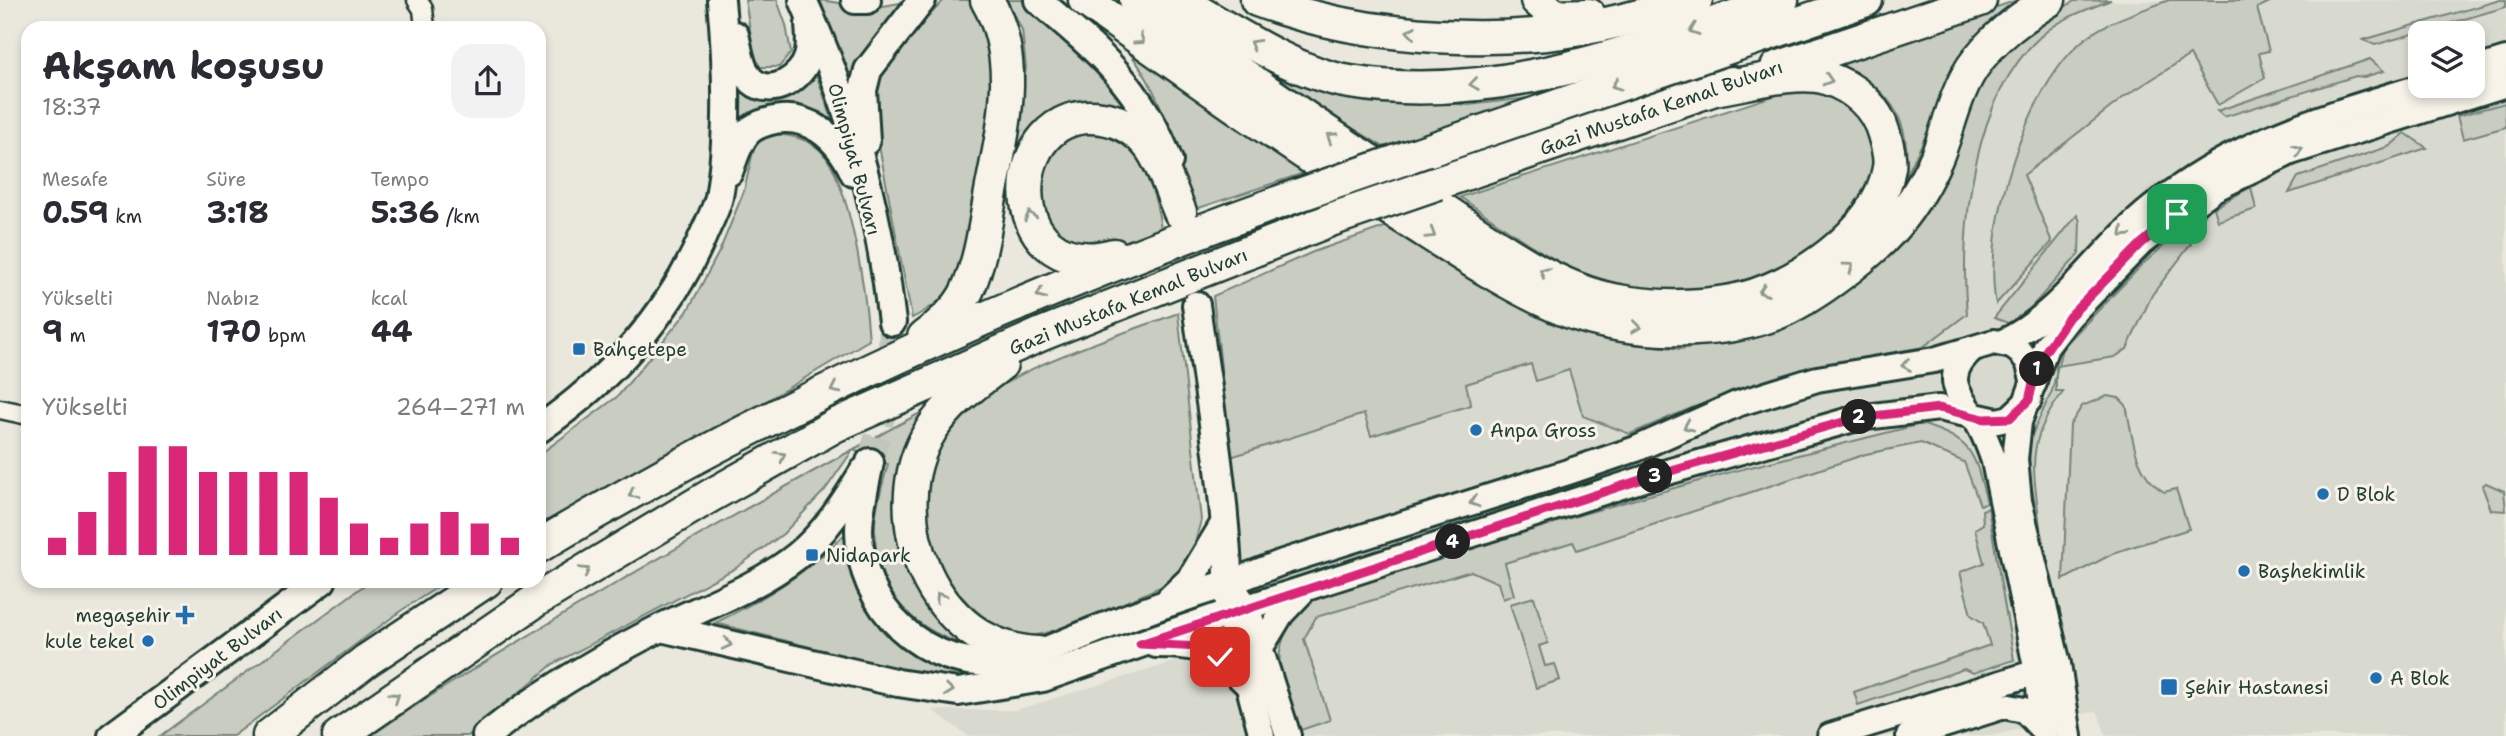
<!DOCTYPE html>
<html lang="tr">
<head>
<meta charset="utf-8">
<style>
  :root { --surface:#fff; --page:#f2f2f3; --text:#2b2b33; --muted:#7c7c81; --accent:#db2777 }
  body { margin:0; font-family:"Shantell Sans",sans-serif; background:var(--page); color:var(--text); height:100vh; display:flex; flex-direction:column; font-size:26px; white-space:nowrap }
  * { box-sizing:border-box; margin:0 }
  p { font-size:23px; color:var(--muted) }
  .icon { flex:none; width:38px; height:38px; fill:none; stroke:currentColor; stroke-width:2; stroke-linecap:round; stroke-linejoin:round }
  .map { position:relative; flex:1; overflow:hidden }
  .details { position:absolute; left:21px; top:21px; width:525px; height:567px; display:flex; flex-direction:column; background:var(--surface); border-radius:21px; box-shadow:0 4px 10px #0003 }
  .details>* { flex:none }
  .buttons { position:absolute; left:2408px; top:21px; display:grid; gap:14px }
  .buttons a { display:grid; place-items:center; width:77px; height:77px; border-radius:14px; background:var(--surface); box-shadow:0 4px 10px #0003; font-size:35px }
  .pin { position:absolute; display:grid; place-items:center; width:60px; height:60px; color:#fff; margin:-30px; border-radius:14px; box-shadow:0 4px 10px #0006 }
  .km { position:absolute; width:35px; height:35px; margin:-18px; border-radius:50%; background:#222; color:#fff; font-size:19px; line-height:35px; text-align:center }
  .round { display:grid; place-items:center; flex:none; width:74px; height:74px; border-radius:21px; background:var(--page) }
  .headline { display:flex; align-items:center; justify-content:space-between; height:119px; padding:0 21px }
  h1 { font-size:38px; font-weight:700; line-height:52px }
  .figures { display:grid; grid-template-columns:repeat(3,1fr); gap:10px; height:119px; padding:7px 21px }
  .figures div { display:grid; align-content:center }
  .figures b { font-size:30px; font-weight:700 }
  .figures small { font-size:19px; font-weight:400 }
  .figures p { font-size:19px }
  .chart { height:196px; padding:14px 21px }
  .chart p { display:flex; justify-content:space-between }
  .chart svg { width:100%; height:126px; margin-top:7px; stroke:var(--accent); stroke-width:6 }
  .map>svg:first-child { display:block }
  .built { fill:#d9dacf; fill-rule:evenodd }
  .green { fill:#c8ccc1; stroke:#74847a; stroke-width:2 }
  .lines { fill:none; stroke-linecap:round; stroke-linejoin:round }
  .primary-tunnel { stroke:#c1c6bb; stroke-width:26; stroke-dasharray:26 13; stroke-linecap:butt }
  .street-casing { stroke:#1f3d34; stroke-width:23 }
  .secondary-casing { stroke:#1f3d34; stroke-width:30 }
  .primary-casing { stroke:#1f3d34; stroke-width:32 }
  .highway-casing { stroke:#1f3d34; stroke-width:37 }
  .street { stroke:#f7f3e8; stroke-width:18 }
  .secondary { stroke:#f7f3e8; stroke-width:24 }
  .primary { stroke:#f7f3e8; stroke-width:26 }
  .highway { stroke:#f7f3e8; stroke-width:32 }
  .highway-bridge-casing { stroke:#1f3d34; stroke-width:37; stroke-linecap:butt }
  .highway-bridge { stroke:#f7f3e8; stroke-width:32 }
  .oneway { stroke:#8b988e }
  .route-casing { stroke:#fff; stroke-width:14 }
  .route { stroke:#db2777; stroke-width:9 }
  .poi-dot { fill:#1f6fb2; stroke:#f7f3e8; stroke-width:2.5 }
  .labels { text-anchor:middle; stroke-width:6; stroke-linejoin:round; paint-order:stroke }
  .street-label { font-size:19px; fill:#1f3d34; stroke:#f7f3e8 }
  .poi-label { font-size:19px; fill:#1f3d34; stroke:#f7f3e8; text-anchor:start }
</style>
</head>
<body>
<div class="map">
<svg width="2506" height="736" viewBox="0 0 2506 736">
  <rect width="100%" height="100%" fill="#eae8dd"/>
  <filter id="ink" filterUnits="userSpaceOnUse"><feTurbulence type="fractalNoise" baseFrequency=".0143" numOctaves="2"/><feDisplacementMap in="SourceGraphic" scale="14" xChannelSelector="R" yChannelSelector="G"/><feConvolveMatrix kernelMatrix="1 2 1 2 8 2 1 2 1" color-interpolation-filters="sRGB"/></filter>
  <g filter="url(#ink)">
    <path class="built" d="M2506,0V736H2106L2097,711L1991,736H968L932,710H1016L1177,661L1200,666L1215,675L1269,656L1242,554L1213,296L1313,252L1390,225L1534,314L1602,339L1679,349L1733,341L1772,331L1842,295L1900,245L1935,186L1987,73L2074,1ZM2420,33H2473V86H2420Z"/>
    <g class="green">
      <path d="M745,0H777L786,25L791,53L779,67H760L755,60Z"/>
      <path d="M820,0L872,8L911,1L860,58L852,85Z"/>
      <path d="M944,0H975C989,21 995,51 994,76C994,108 969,264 954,285C943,300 928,310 912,318L879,146L873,94L884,64Z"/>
      <path d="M1007,0H1026L1094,60L1130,108L1106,104L1025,143L1010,163L1026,68L1022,30Z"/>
      <path d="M2017,0C1949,57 1944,105 1905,178C1901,167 1908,157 1906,145C1902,104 1873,80 1838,63Z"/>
      <path d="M2111,0C2086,10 2060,18 2040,37C1973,98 1959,228 1967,314L1923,347L1817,366L1694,407L1630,434L1583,416L1569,370L1536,381L1531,364L1466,384L1471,405L1371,436L1364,414L1231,457L1213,296L1313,252L1390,225L1534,314L1602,339L1680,349L1733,341L1778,328L1842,295L1900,245L1935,186L1987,73L2025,33L2074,1Z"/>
      <path d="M2169,0H2274L2257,8L2269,51L2259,53L2265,78L2218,105L2190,55L2124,97L2024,175L2052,242L1996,304C1982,230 2025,86 2086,38C2109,20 2141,11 2169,0Z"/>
      <path d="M2500,0H2506V7L2375,45L2363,40Z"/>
      <path d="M1125,47L1316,169L1190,211C1176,151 1165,95 1125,47Z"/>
      <path d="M1217,47L1293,83L1339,94L1469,105L1545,96L1384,147Z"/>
      <path d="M2370,59L2384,71L2364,77L2356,76L2224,117L2217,111Z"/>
      <path d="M816,74L834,124C806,109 769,102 740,120V92C775,105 790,101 816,74Z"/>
      <path d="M1798,88L1827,91L1865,115C1868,128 1877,147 1877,161C1877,183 1861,201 1847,216C1839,224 1830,235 1821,242C1771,282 1690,301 1628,288C1565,275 1512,232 1460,197Z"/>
      <path d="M2505,103L2506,127L2463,139L2457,116Z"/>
      <path d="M1084,128L1129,141C1147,169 1156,195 1161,228L1108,250L1075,246L1053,232L1043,211L1037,184L1059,138Z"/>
      <path d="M2405,133L2427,148L2289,193L2298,177L2390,146Z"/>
      <path d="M776,134C793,136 809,139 821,151C851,182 866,297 869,340L697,442L539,525V455L618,396L687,312L720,250L744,191L754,147L762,138Z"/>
      <path d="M2251,187L2256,209L2218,221L2214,208Z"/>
      <path d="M2077,215L2080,221L2079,254L2026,313L2008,323L1994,318Z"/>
      <path d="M2175,236L2187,237L2191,244L2152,295L2127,349L2115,357L2056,366V391H2064C2019,449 2037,475 2041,541L2030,477L2029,441L2052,391L2062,348L2143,264Z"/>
      <path d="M1178,313L1201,520L1191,558L1177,576L1165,585C1133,598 1046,642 1016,636C1004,634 989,621 980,614C922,568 905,480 956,422C1004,367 1111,339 1178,313Z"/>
      <path d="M2107,396L2119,398L2126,405C2133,438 2134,474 2164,492L2176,489L2189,529L2116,552L2063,580L2070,425L2082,406Z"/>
      <path d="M935,405L912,436L898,468L897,511L979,649C914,633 872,594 875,523C876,504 883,483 888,464L853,450L825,490L783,534L736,568L553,664L468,736H371C429,695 490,659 551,622C677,546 805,475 935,405Z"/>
      <path d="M1921,424C1974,441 1974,452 1987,503L1980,505L1964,462L1921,443L1866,454L1577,550L1573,542L1505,563L1514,595L1503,599L1498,583L1471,571L1316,617L1304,639L1330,720L1295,732C1282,671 1261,647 1313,599L1583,514L1727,473Z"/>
      <path d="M2486,483L2504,491L2506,511L2491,510L2482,486Z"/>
      <path d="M1988,508L2014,660L1973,673L1964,669L1858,705L1854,692L1990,645L1983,623L1971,615L1960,572L1984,563L1975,529L1983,524L1982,510Z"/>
      <path d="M847,532L852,575L869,612L893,639L925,658L971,672L1178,610L1181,618L1033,674L941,680L715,623C767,597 806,574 847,532Z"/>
      <path d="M370,581H447L402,610L233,736H160Z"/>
      <path d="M1534,597L1548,643L1539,646L1545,666L1555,664L1560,680L1536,688L1510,604Z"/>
    </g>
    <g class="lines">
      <g class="primary-tunnel">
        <path d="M1181,217L1196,305"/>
        <path d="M870,462C886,410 891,376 892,322"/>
      </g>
      <defs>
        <g id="street">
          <path d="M417,0L423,9L425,28"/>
          <path d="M0,409L28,415"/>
        </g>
        <g id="secondary">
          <path d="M2473,70L2506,60"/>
          <path d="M2001,343C2061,316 2100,249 2152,208C2236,140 2322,117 2423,86"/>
          <path d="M1972,349C1944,374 1955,391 1973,416C1983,429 1989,446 1994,461L2037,672L2045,736"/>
          <path d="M1261,647L1281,614L1302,592"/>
          <path d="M1262,736L1229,613L1643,479L1857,418L1939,408L1997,421L2010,418L2029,400"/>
          <path d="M1288,736L1247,607L1229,583L1283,562L1568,472L1636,449L1737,404L1817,379L1934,360L1994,342L2012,346L2021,353L2028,361L2034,383"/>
          <path d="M1830,736L2037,672"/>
          <path d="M1909,736L2004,706L2024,710L2044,731"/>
          <path d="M2069,736L2058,664L2019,501L2015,459L2019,422L2046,347L2069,317L2142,242L2214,189L2291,152L2506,84"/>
        </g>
        <g id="primary">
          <path d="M803,0C849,100 880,213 892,322"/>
          <path d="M855,0H867"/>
          <path d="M1038,0C1097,50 1141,86 1169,161"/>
          <path d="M735,35C739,49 740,70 752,81C772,98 802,78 808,57C811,46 810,36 809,24"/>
          <path d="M866,141L863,90L868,70L922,0"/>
          <path d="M729,172C734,159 738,142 748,132C754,126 760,124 767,122C807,109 839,139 854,173"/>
          <path d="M539,429C610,380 669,315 703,236C708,224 716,210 719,197C730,133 727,64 721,0"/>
          <path d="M870,462C866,484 859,508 859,531C859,607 924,670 1002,662C1035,658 1067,641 1098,629C1141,612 1184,597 1229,583"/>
          <path d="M1170,599L1191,579L1224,524"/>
          <path d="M661,628L898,683L958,692L1043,678L1229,613C1229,510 1210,407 1196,305"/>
          <path d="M1156,644C1204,644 1212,649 1246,682"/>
          <path d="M112,736L322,581"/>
          <path d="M486,736C540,693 602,657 664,626C708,605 758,587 797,556C825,533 844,503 863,472"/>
        </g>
        <g id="highway">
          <path d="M1085,0C1185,71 1284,142 1387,207C1442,241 1497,280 1556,306C1614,332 1704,337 1766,317C1800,306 1846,272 1873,248C1900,224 1921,192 1936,159C1949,129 1954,96 1972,68C1992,38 2019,19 2049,0"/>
          <path d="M1136,0C1234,69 1332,137 1433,203C1488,239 1547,286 1613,300C1652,308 1692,308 1732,301C1793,290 1879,232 1889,168C1891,158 1887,144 1884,134C1876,106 1854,87 1826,78C1798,69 1742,85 1713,89"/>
          <path d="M1178,0C1228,28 1293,73 1350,82C1498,106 1644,47 1782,0"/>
          <path d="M1257,0C1345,33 1452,43 1546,34C1597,29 1647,14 1696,0"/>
          <path d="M1537,0L1555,16L1589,15"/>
          <path d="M1777,68L1980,0"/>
          <path d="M1406,158L1866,0"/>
          <path d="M1438,183L1732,83"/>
          <path d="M1114,255C996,286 1002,102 1102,118C1122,121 1139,132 1151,148C1164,167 1171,191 1180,212"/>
          <path d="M924,337C941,324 958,310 967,291C981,260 985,226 991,192C1003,129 1022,60 987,0"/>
          <path d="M1001,364C976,383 948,403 931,430C878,515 933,649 1038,653"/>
          <path d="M539,546C778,402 1037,288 1299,195"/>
          <path d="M269,736L367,660L486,581"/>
          <path d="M339,736L535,601L710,496L836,425L1042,334L1330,220"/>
        </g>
      </defs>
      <use href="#street" class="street-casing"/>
      <use href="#secondary" class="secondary-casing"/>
      <use href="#primary" class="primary-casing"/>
      <use href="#highway" class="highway-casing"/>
      <use href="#street" class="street"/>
      <use href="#secondary" class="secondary"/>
      <use href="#primary" class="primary"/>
      <use href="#highway" class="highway"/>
      <defs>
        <g id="highway-bridge">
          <path d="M1299,195L1406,158"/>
          <path d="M1330,220L1438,183"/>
        </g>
      </defs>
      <use href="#highway-bridge" class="highway-bridge-casing"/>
      <use href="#highway-bridge" class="highway-bridge"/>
    </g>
    <defs><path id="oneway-chevron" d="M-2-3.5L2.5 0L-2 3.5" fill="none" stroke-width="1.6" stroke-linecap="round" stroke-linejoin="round" transform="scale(1.75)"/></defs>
    <g class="oneway">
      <use href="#oneway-chevron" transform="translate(1694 30) rotate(161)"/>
      <use href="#oneway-chevron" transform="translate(1411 32) rotate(-172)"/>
      <use href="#oneway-chevron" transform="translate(1140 40) rotate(35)"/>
      <use href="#oneway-chevron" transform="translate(1254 44) rotate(-150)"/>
      <use href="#oneway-chevron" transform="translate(1828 80) rotate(17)"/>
      <use href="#oneway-chevron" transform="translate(1474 84) rotate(172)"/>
      <use href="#oneway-chevron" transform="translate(1616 85) rotate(161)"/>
      <use href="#oneway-chevron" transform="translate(1331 137) rotate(-147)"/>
      <use href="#oneway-chevron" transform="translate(2298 150) rotate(-20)"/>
      <use href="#oneway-chevron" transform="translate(1030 216) rotate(-105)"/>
      <use href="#oneway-chevron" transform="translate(2124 233) rotate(136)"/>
      <use href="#oneway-chevron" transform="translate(1431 234) rotate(32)"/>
      <use href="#oneway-chevron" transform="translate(1849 267) rotate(-37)"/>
      <use href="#oneway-chevron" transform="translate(1544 272) rotate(-149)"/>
      <use href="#oneway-chevron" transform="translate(1763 291) rotate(161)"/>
      <use href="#oneway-chevron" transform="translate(1041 294) rotate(156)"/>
      <use href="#oneway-chevron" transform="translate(1636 327) rotate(8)"/>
      <use href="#oneway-chevron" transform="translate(1906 365) rotate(171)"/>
      <use href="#oneway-chevron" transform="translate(835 389) rotate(154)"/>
      <use href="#oneway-chevron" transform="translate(1688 426) rotate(156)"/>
      <use href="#oneway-chevron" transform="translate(781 456) rotate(-29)"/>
      <use href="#oneway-chevron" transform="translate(633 494) rotate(151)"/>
      <use href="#oneway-chevron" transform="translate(1474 502) rotate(162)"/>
      <use href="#oneway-chevron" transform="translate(585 571) rotate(-31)"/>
      <use href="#oneway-chevron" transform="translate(940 597) rotate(-124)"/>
      <use href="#oneway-chevron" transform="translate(727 644) rotate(13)"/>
      <use href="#oneway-chevron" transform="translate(949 690) rotate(6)"/>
      <use href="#oneway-chevron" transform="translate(395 697) rotate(-35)"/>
    </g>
  </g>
  <g class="lines" filter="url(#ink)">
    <defs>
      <path id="route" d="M1220,657L1202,647L1140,644L1643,479L1857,418L1939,408L1984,419L2010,418L2029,400L2038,362L2069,317L2142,243L2177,214"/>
    </defs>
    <use href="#route" class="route-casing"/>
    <use href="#route" class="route"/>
  </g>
  <g class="poi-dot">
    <rect x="572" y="342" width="14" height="14" rx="3.5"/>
    <circle cx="1476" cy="430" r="7"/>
    <circle cx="2323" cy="494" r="7"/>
    <rect x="805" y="548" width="14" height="14" rx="3.5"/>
    <circle cx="2244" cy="571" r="7"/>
    <path d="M181.5 604.5h7v7h7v7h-7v7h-7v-7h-7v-7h7z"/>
    <circle cx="148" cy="641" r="7"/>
    <circle cx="2376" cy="678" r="7"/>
    <rect x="2160" y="678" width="18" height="18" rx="3.5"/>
  </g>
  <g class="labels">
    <g class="street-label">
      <text transform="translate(1661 107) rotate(-19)" y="7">Gazi Mustafa Kemal Bulvarı</text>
      <text transform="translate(855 159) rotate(75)" y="7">Olimpiyat Bulvarı</text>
      <text transform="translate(1128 301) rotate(-22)" y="7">Gazi Mustafa Kemal Bulvarı</text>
      <text transform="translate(217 658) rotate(-37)" y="7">Olimpiyat Bulvarı</text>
    </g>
    <g class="poi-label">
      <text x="593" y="356">Bahçetepe</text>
      <text x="1490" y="437">Anpa Gross</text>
      <text x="2337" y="501">D Blok</text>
      <text x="826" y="562">Nidapark</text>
      <text x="2258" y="578">Başhekimlik</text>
      <text x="171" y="622" text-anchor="end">megaşehir</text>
      <text x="134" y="648" text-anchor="end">kule tekel</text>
      <text x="2390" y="685">A Blok</text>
      <text x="2185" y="694">Şehir Hastanesi</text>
    </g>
  </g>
</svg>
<div class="buttons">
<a><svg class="icon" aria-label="layers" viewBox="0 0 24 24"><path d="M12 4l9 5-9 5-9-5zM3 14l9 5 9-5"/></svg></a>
</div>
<div class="pin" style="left:2177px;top:214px;background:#1e9e55"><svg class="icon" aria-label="arrive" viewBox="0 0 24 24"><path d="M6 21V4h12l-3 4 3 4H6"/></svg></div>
<div class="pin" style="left:1220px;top:657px;background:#d93025"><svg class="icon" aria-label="check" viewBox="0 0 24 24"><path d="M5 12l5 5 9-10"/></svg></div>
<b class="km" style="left:2037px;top:369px">1</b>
<b class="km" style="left:1859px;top:417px">2</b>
<b class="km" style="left:1655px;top:476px">3</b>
<b class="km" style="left:1453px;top:542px">4</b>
<section class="details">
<div class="headline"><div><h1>Akşam koşusu</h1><p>18:37</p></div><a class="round"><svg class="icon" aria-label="share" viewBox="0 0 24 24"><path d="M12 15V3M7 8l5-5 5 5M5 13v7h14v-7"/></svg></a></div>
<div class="figures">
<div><p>Mesafe</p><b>0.59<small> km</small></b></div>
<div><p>Süre</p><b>3:18</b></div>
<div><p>Tempo</p><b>5:36<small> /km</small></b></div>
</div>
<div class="figures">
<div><p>Yükselti</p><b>9<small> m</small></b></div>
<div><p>Nabız</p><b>170<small> bpm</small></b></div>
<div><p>kcal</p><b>44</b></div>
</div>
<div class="chart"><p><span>Yükselti</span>264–271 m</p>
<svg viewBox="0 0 160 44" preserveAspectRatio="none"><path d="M5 44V38M15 44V29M25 44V15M35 44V6M45 44V6M55 44V15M65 44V15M75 44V15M85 44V15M95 44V24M105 44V33M115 44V38M125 44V33M135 44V29M145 44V33M155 44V38"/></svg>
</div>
</section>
</div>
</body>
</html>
